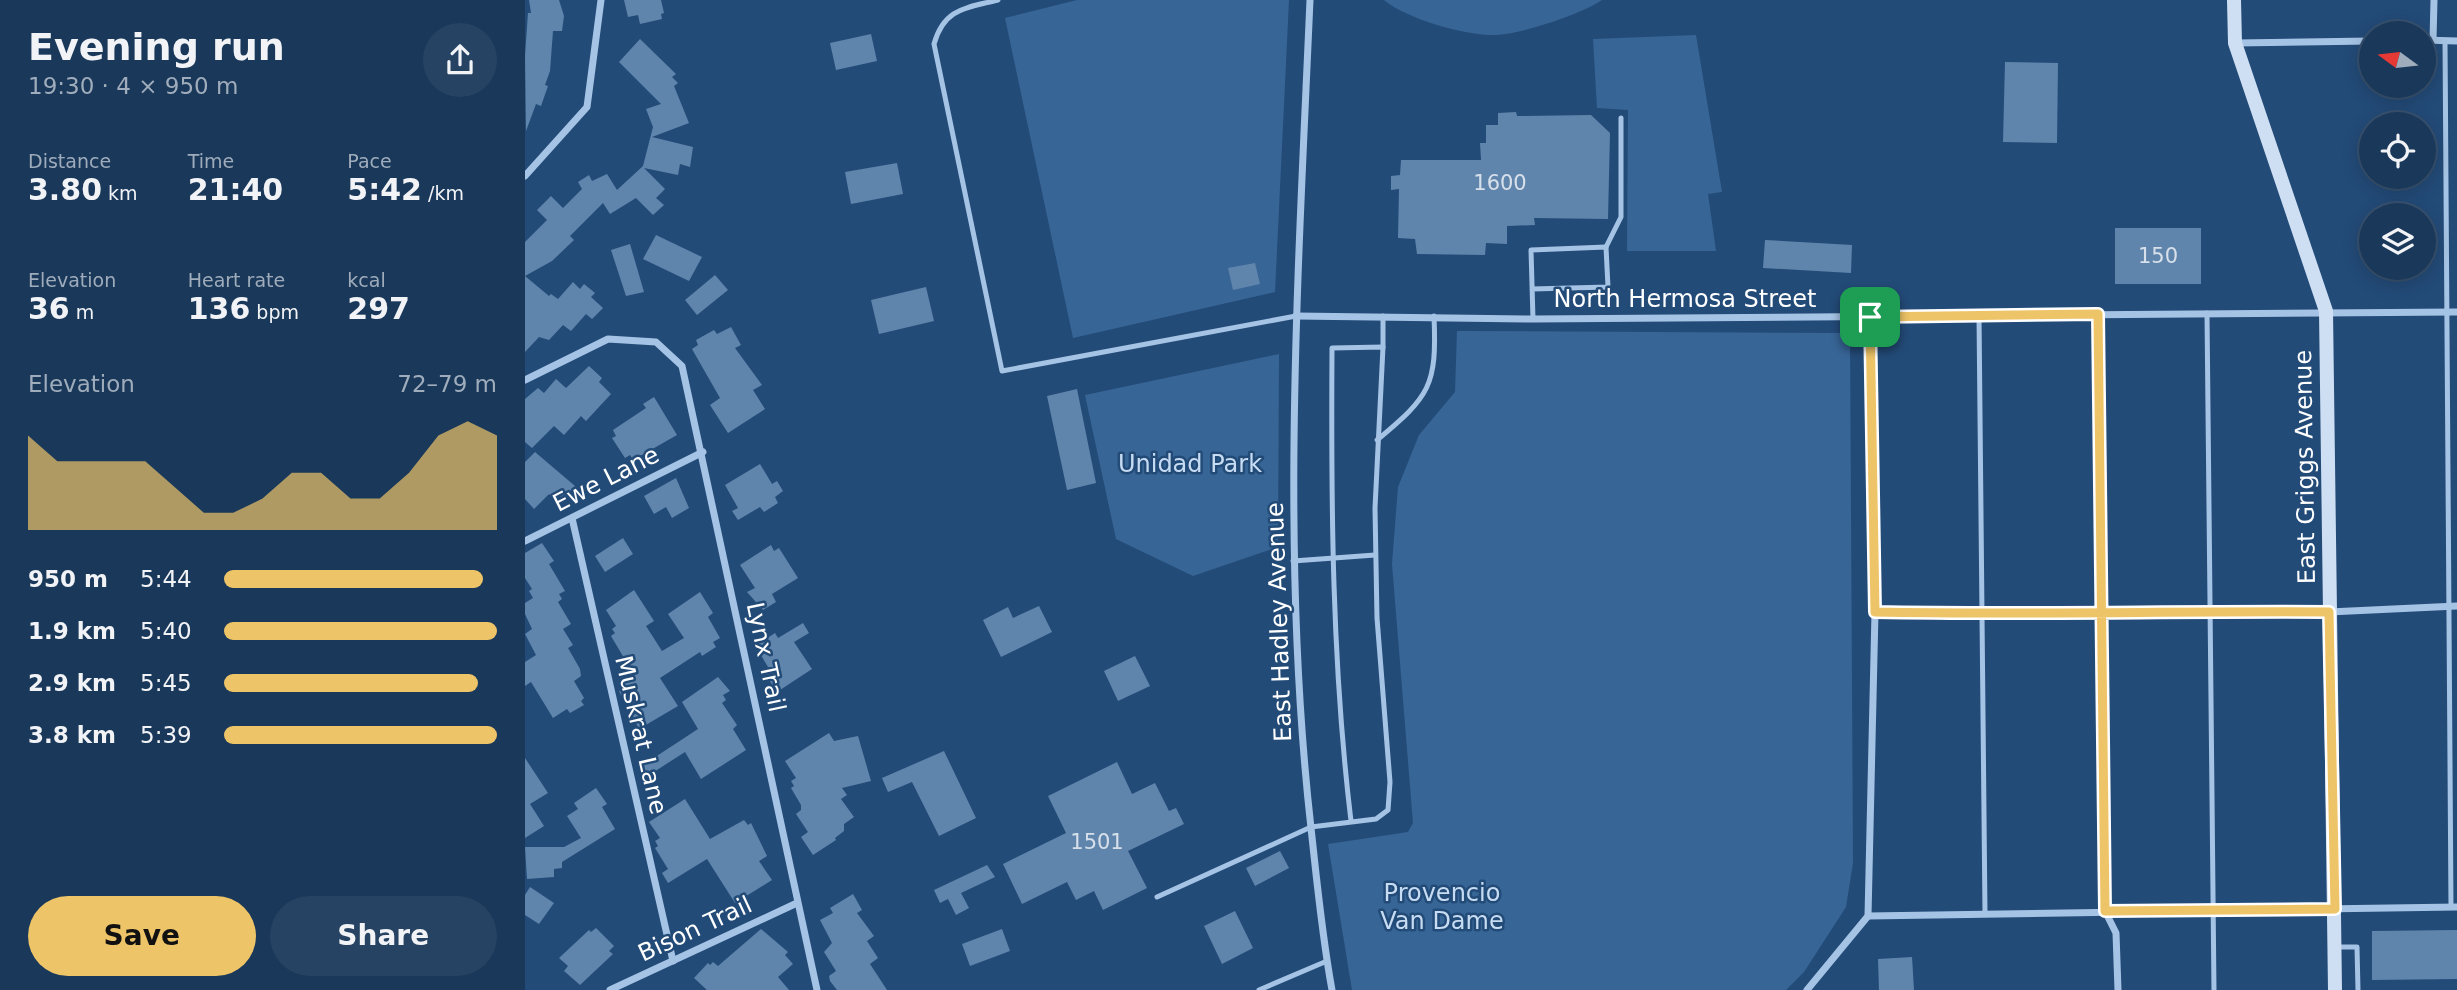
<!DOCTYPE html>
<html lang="en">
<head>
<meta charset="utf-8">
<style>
  :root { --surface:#1a385a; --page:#274363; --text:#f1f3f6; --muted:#9facbb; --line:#385270; --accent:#eec468 }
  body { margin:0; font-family:"DejaVu Sans",sans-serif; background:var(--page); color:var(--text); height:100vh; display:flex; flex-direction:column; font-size:26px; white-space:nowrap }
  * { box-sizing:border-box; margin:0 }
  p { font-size:23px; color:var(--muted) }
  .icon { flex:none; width:38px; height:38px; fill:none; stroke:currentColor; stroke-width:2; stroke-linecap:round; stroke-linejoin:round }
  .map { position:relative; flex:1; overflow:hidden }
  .details { display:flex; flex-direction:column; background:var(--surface); width:525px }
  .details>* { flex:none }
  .needle { width:46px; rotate:285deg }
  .controls { position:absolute; left:1834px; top:21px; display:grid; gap:14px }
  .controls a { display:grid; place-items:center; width:77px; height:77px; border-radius:50%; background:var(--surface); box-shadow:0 4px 18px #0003,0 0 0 2px var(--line); font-size:35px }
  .pin { position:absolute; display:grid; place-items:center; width:60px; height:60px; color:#fff; margin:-30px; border-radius:14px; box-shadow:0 4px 10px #0006 }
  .round { display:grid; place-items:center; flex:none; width:74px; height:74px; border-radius:37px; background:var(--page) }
  .headline { display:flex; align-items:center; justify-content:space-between; height:119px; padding:0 28px }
  h1 { font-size:38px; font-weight:600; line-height:52px }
  .stats { display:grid; grid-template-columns:repeat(3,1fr); gap:10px; height:119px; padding:7px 28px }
  .stats div { display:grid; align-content:center }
  .stats b { font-size:30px; font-weight:600 }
  .stats small { font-size:19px; font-weight:400 }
  .stats p { font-size:19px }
  .chart { height:196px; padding:14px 28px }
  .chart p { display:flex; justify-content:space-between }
  .chart svg { width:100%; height:126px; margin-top:7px; fill:var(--accent); opacity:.7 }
  .cta { display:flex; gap:14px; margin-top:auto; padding:14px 28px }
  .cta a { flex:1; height:80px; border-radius:42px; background:var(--accent); color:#111; font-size:28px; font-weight:600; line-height:80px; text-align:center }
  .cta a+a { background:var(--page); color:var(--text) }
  ul { padding:0 28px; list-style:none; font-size:23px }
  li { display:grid; grid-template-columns:112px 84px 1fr; align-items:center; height:52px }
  li i { height:18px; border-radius:9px; background:var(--accent) }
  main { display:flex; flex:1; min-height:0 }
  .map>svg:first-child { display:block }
  .green { fill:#376596 }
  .building { fill:#6085ac }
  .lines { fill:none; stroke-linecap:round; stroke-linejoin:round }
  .lane { stroke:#a5c3e4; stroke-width:5 }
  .street { stroke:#a5c3e4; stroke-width:7 }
  .secondary { stroke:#cedff4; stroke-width:14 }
  .route-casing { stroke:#fff; stroke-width:14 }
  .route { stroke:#eec468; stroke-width:9 }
  .labels { text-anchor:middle; stroke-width:5; stroke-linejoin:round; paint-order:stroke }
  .number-label { font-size:21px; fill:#d7e0ea }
  .street-label { font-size:24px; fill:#fff; stroke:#234b78 }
  .park-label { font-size:24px; fill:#c7dcf3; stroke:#234b78 }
</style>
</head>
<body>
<main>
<section class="details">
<div class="headline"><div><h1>Evening run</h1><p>19:30 · 4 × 950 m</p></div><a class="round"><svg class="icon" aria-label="share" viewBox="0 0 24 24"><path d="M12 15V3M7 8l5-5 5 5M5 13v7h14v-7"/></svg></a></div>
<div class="stats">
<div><p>Distance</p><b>3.80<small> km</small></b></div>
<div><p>Time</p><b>21:40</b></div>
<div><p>Pace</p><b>5:42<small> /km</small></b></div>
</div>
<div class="stats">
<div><p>Elevation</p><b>36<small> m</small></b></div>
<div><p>Heart rate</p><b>136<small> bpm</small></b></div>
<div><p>kcal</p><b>297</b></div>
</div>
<div class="chart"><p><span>Elevation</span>72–79 m</p>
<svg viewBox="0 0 160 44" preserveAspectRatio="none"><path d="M0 44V11L10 20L20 20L30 20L40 20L50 29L60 38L70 38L80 33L90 24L100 24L110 33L120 33L130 24L140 11L150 6L160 11V44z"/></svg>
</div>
<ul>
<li><b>950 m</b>5:44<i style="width:95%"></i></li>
<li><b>1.9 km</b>5:40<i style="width:100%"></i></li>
<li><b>2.9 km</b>5:45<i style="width:93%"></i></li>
<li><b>3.8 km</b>5:39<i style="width:100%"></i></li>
</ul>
<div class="cta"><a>Save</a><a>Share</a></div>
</section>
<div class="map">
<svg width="1932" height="990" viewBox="0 0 1932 990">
  <rect width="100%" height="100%" fill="#234b78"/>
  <g class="green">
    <path d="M552,0H764L750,292L548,338L480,18Z"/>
    <path d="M859,0H1077C1057,14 989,37 965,35C936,34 882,19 859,0Z"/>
    <path d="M1171,35L1197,192L1183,194L1191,251H1102L1103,110L1072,108L1068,39Z"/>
    <path d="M932,331L1325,333L1328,863L1321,907L1279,972L1261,990H827L803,844L883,832L888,823L867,564L873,487L894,435L930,392Z"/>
    <path d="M754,354L753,547L668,576L591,539L560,395Z"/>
  </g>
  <g class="building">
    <path d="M4,0H34L39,16L37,31H28L25,71L20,85L23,86L16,106L11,104L1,131L0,56L3,13H6Z"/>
    <path d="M99,0H136L139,13L136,14L137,19L115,24L113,15L103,17Z"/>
    <path d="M346,34L352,61L311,70L305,43Z"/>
    <path d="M115,39L151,74L147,77L153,83L149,86L164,123L127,137L168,147L165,167L155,164L153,175L119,168L140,189L131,198L139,205L128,215L111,198L85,214L78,203L45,236L49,240L27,261L0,276L24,296L26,294L33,299L48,282L55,289L59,284L70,293L66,297L78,308L67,319L61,314L46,331L38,325L24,340L14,337L0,352V242L22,220L12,210L26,196L38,208L57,189L53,182L64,175L67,181L82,174L92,190L118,166L128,127L121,109L136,104L94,62Z"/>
    <path d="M1480,62L1533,63L1532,143L1478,142Z"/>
    <path d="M991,112L992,116L1066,115L1085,133L1083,219L1009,218L1010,225L982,226V244L961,243L960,255L892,254L890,239L873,238L874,189L866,190V176L875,175L876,160H956L955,143H961V125H973V113Z"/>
    <path d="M372,163L378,194L326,204L320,172Z"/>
    <rect x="1590" y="228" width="86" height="56"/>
    <path d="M131,235L177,257L164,281L118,259Z"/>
    <path d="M1240,240L1327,245L1326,273L1238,268Z"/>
    <path d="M105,244L119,292L101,296L86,250Z"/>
    <path d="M730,263L735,284L708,290L703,268Z"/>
    <path d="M190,275L203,290L172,315L160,300Z"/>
    <path d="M401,287L409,321L354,334L346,300Z"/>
    <path d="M206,327L216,345L210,348L237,385L228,390L240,409L203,433L185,405L195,398L167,349L173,345L171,340L189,330L192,334Z"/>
    <path d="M64,366L77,378L74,382L86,394L61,421L56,416L39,435L29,426L7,448L0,442V399L13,388L19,393L31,379L41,388Z"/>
    <path d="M552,389L571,483L542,490L522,396Z"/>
    <path d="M129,397L152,435L108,460L105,455L100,458L87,438L91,436L88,430L121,408L118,404Z"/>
    <path d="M10,452L50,486L37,499L31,493L27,498L24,494L9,509L0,499V462Z"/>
    <path d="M235,464L247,484L252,481L258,491L250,497L253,503L239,512L235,507L213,520L207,511L213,508L200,485Z"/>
    <path d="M151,478L164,508L147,518L141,507L129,514L119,496Z"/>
    <path d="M98,538L108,554L80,572L70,556Z"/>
    <path d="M17,543L29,561L24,564L40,591L34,594L37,599L33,602L46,624L38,629L48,645L43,648L55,669L56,676L49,681L59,698L56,701L59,705L45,713L42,709L28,718L6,682L0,686V662L11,655L0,634L7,629L0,614V603L8,598L4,591L7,589L0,578V553Z"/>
    <path d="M246,545L249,551L254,548L273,578L247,594L251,602L238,610L222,592L230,588L215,565Z"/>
    <path d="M109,590L129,621L121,626L137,651L159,638L143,614L175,592L188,613L183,617L195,638L188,642L191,647L177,656L175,652L135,678L153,706L114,729L94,691L99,688L95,683L102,679L92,662L99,658L86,636L90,633L87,629L91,626L81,610Z"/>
    <path d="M514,606L527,632L476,657L458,620L483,607L488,618Z"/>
    <path d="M278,623L284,633L269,642L287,669L252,692L241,675L246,672L234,652L237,650L233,644L250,633L253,638Z"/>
    <path d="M610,656L625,686L593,701L579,671Z"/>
    <path d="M193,677L205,691L198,695L201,700L197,703L212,725L208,729L221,750L176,779L160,752L121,777L115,767L173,729L157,702Z"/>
    <path d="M304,733L309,741L333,736L346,781L317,788L322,795L316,799L329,817L319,824V831L310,838L311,840L288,855L276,837L283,832L271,814L276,810V805L266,788L269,786L266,781L271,778L260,761Z"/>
    <path d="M419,751L451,818L414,836L387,782L363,792L357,778Z"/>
    <path d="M0,758L23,793L5,804L19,826L0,838Z"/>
    <path d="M592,762L607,794L630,783L644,811L651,808L659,824L603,851L622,888L578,910L569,891L551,900L542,882L497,904L478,864L541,833L523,796Z"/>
    <path d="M71,788L82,804L77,807L90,829L37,862V868L29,869V877L2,879L0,847H39L56,838L42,816L53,809L49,803Z"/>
    <path d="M160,799L185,839L219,820L223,825L226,823L242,856L234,861L247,880L210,903L182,859L143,883L137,873L143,869L130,848L133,846L130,841L135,838L124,822Z"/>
    <path d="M755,851L764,868L730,886L721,868Z"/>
    <path d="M462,865L470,877L436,893L444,908L431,915L423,899L415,903L409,890Z"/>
    <path d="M5,887L29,903L14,924L0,915V895Z"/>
    <path d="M328,894L337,910L332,913L349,936L342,941L353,958L345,964L362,990H312L305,981L304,976L311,971L299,952L307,943L295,920L308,913L305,908Z"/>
    <path d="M710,911L728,948L697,964L679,926Z"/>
    <path d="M71,928L89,946L84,951L88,954L55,985L39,971L43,966L34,958L64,930L66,932Z"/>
    <path d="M236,929L263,952L260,955L268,964L253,977L264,990H182L169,978L183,963L185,965L188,962L193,966Z"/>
    <path d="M477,929L485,951L445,966L437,944Z"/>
    <path d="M1932,930V979L1847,980V931Z"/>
    <path d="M1387,957L1389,990H1354L1353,959Z"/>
  </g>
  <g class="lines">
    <g class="lane">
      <path d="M473,0C441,8 419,8 409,44L477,371L771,316"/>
      <path d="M1920,41L1926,907"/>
      <path d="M1081,247L1096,217V118"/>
      <path d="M1007,289L1083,287L1081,247L1006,250L1008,319"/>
      <path d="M1682,313L1689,990"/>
      <path d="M1454,315L1460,914"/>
      <path d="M858,347V316"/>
      <path d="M852,440C905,396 912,386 909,316"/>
      <path d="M768,561L850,555"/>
      <path d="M632,897L786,827L851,819L863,810L865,782L852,618L850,508L858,347L807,348C806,506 807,664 826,821"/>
      <path d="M1812,947H1832L1833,990"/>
      <path d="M734,990L802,961"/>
    </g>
    <g class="street">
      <path d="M785,0C773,276 755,553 786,828C792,882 797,936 807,990"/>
      <path d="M1899,40L1932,41"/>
      <path d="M1908,40L1909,0"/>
      <path d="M1711,43L1846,41"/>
      <path d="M0,176L62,107L76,0"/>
      <path d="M1573,314L1580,911L1591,933L1593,990"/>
      <path d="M771,316L1008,319L1932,312"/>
      <path d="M0,380L83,339L131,342L157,366L292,990"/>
      <path d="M47,518L148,961"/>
      <path d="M0,541L178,452"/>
      <path d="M1350,612H1804L1932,606"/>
      <path d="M1343,916L1932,907"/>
      <path d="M85,990L272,903"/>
      <path d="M1282,990L1343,916L1350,612L1345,317"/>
    </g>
    <path class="secondary" d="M1709,0L1710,43L1801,311L1810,990"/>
  </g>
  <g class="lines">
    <defs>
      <path id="route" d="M1345,317L1350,612C1502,615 1653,611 1804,612L1810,909L1580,911L1573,314L1345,317"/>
    </defs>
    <use href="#route" class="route-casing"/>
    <use href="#route" class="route"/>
  </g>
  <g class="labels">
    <g class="number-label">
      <text x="975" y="190">1600</text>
      <text x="1633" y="263">150</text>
      <text x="572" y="849">1501</text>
    </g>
    <g class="street-label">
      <text x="1160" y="307">North Hermosa Street</text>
      <text transform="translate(1780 467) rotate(-91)" y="8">East Griggs Avenue</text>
      <text transform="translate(81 479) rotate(-27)" y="8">Ewe Lane</text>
      <text transform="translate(754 622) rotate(-92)" y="8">East Hadley Avenue</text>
      <text transform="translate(241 657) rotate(78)" y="8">Lynx Trail</text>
      <text transform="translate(116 735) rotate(77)" y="8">Muskrat Lane</text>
      <text transform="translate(170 929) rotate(-25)" y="8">Bison Trail</text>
    </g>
    <g class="park-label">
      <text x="665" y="472">Unidad Park</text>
      <text x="917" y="901">Provencio<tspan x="917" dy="28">Van Dame</tspan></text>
    </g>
  </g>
</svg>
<div class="controls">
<a><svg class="needle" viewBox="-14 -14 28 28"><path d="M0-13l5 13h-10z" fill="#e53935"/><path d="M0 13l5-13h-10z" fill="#9facbb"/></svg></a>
<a><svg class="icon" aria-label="locate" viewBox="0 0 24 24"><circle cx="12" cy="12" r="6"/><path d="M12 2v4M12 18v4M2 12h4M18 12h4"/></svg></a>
<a><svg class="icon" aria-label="layers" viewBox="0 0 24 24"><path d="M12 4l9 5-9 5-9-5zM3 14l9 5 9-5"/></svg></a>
</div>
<div class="pin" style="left:1345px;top:317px;background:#1e9e55"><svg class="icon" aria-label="arrive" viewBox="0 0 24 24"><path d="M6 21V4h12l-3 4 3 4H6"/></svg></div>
</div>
</main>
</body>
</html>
